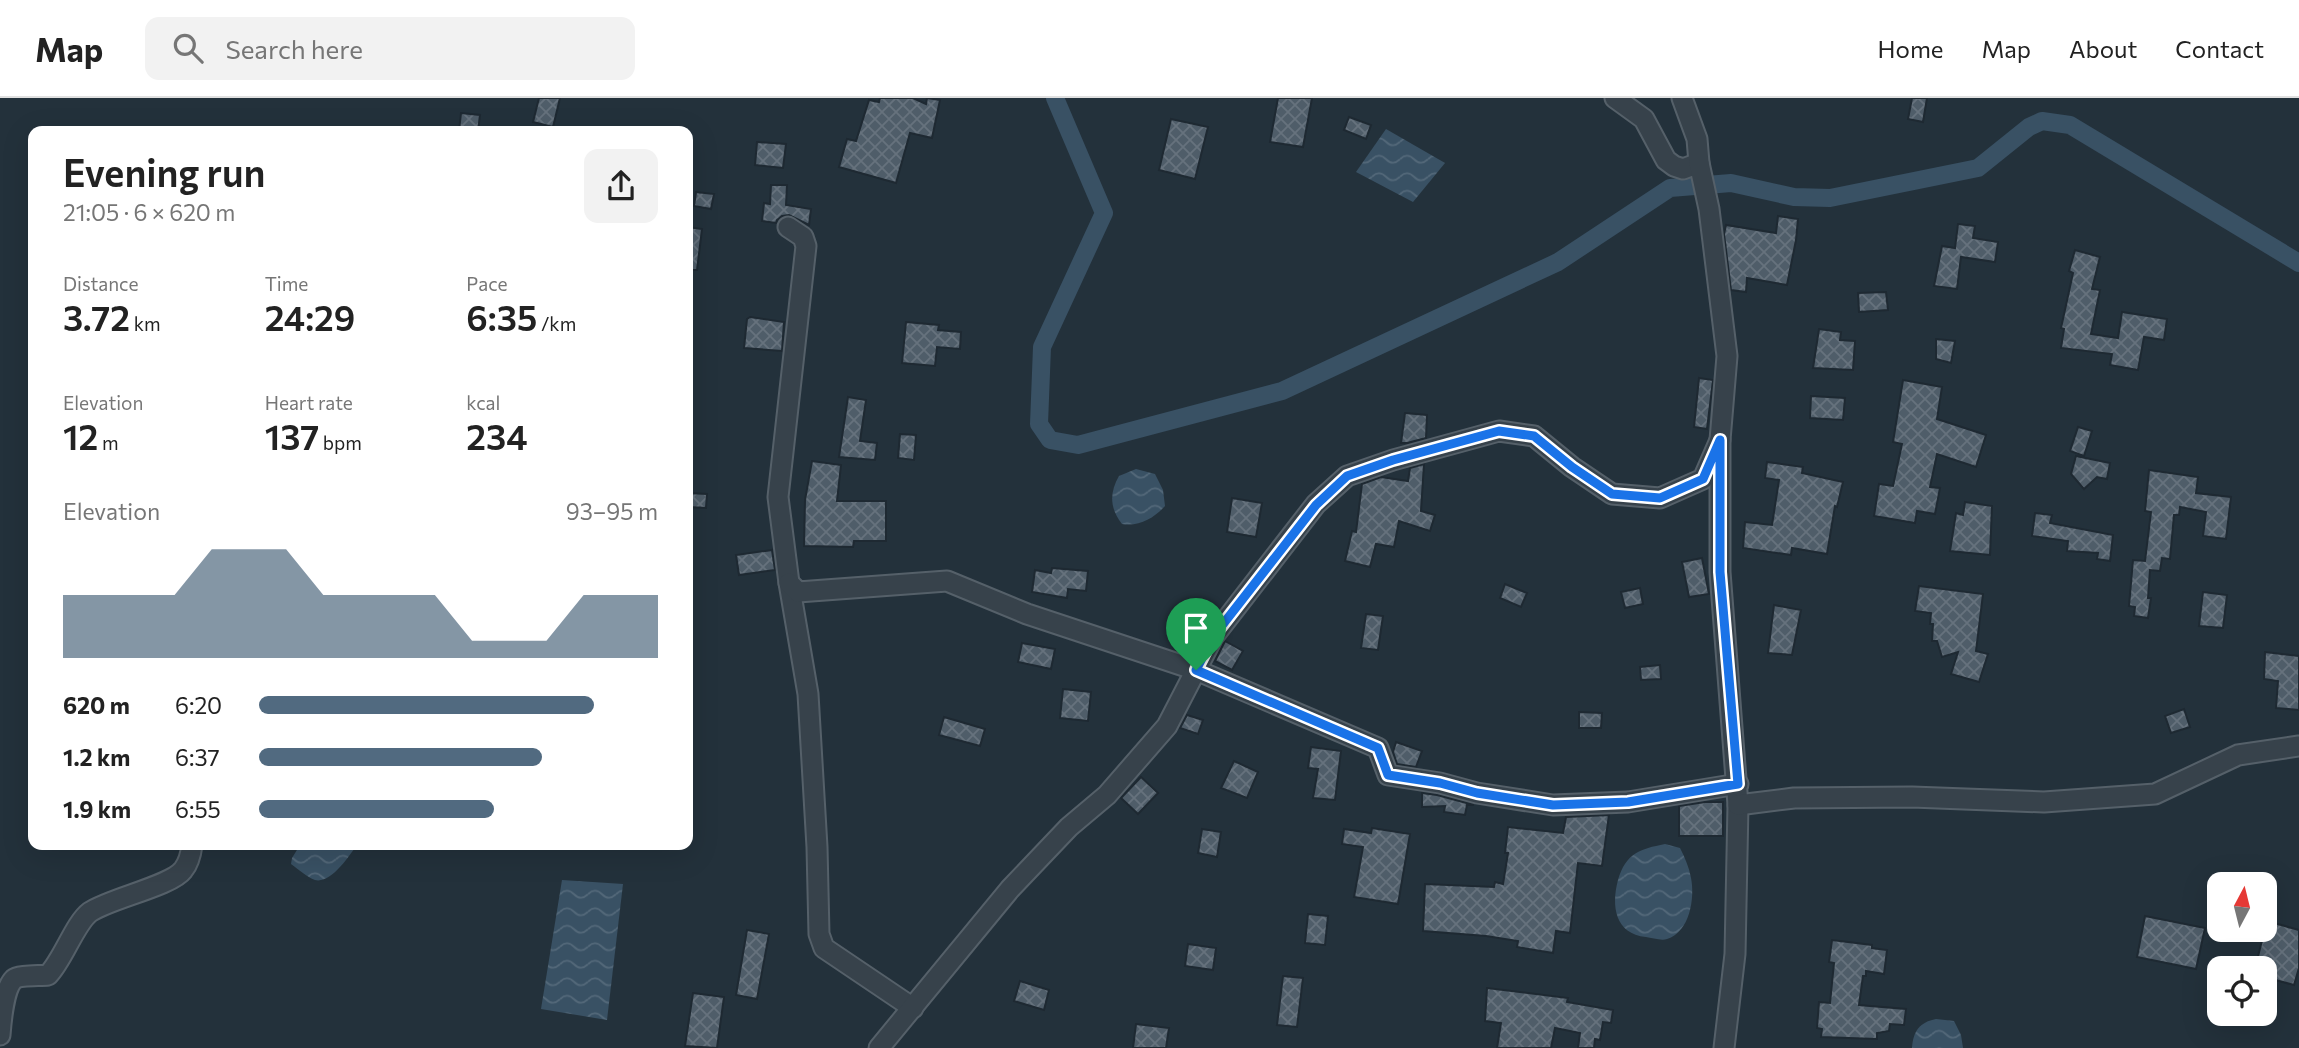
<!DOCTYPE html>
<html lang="en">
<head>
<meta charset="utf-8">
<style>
  :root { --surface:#fff; --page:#f2f2f2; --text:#222; --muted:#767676; --line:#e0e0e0; --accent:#516a80 }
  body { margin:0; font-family:Commissioner,sans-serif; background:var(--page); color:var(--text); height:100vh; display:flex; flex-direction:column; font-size:26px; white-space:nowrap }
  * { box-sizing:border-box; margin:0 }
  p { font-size:23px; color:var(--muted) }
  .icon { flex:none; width:38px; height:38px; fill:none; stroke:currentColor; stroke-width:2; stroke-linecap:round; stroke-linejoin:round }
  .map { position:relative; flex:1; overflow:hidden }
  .side { position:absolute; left:28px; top:28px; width:665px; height:724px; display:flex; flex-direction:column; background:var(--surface); border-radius:14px; box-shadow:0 7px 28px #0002 }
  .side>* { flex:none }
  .needle { width:46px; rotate:7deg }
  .fabs { position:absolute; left:2207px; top:774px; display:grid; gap:14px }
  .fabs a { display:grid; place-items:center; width:70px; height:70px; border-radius:14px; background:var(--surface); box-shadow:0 7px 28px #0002; font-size:35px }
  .pin { position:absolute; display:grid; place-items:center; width:60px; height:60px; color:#fff; margin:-72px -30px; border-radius:50% 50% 50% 0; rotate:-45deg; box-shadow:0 0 7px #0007 }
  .pin .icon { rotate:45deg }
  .round { display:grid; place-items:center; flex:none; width:74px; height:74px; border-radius:14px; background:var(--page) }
  .overview { display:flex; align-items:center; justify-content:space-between; height:119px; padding:0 35px }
  h1 { font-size:38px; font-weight:600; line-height:52px }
  .figures { display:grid; grid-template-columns:repeat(3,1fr); gap:10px; height:119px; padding:7px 35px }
  .figures div { display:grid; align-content:center }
  .figures b { font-size:35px; font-weight:600 }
  .figures small { font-size:19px; font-weight:400 }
  .figures p { font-size:19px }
  .chart { height:196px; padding:14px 35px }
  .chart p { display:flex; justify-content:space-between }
  .chart svg { width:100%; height:126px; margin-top:7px; fill:var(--accent); opacity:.7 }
  ul { padding:0 35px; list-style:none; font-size:23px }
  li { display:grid; grid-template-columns:112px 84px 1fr; align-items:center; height:52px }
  li i { height:18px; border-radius:9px; background:var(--accent) }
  header { display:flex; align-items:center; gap:42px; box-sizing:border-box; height:98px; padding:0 35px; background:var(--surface); border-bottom:2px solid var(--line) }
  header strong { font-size:33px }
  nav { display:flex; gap:38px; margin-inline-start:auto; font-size:24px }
  .search { width:490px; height:63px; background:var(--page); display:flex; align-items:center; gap:18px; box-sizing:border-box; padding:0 24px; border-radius:14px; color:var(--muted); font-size:26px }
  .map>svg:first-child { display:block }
  .water { fill:url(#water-waves) }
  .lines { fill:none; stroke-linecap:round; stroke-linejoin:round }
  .canal { stroke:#395164; stroke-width:18 }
  .building { fill:url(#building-cross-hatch); stroke:#1e2932; stroke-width:2 }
  .minor-casing { stroke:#556069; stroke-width:23 }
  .minor { stroke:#37424b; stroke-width:19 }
  .route-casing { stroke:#fff; stroke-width:14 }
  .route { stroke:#1a73e8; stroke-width:9 }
</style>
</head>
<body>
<header>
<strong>Map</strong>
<div class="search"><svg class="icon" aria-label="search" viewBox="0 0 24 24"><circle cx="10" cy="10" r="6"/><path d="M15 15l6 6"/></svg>Search here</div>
<nav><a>Home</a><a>Map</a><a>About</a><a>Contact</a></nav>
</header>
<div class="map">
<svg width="2299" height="950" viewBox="0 0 2299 950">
  <defs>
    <pattern id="water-waves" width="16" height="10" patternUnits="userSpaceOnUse" patternTransform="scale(1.75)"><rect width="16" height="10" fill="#395164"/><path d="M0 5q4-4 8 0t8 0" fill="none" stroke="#536879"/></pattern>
    <pattern id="building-cross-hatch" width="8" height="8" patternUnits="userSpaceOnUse" patternTransform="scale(1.75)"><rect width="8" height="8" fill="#4f5d69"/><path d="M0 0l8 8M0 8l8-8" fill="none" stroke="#66727d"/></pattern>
  </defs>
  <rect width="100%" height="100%" fill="#23313b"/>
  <g class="water">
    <path d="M1386,31L1445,65L1413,104L1356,74Z"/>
    <path d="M1136,371L1155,376L1163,392L1165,408C1154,420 1139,429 1122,426C1110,411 1109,395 1119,378Z"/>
    <path d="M1665,746L1680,750C1685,760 1689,769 1691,780C1695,800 1690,834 1667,841C1662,843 1652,840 1646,839C1615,836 1611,808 1618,782C1626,755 1640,751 1665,746Z"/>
    <path d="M300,747H357C349,758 331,786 315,782C307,779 298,771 291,766L292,760Z"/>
    <path d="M562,782L623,786L607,922L541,911Z"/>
    <path d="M1936,921L1954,923L1961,937L1963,950H1912C1913,933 1920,924 1936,921Z"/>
  </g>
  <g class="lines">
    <path class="canal" d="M1055,0L1104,115L1042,249L1039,326L1050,342L1078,347L1282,293L1558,164L1670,90L1731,85L1794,99L1830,100L1978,70L2029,29L2042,23L2070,27L2299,165"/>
  </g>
  <g class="building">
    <path d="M539,0H560L553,29L533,24Z"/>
    <path d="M880,0H913L926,6L927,0L940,2L932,40L910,35L896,85L839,69L847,41L856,43L869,2L879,4Z"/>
    <path d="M1278,0H1312L1303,49L1270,44Z"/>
    <path d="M1912,0H1927L1923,24L1908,21Z"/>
    <path d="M461,15L480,17L478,33H459Z"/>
    <path d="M1349,19L1371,27L1366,41L1344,32Z"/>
    <path d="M1171,21L1208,29L1195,81L1159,72Z"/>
    <path d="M757,44L786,46L783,70L755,67Z"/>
    <path d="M771,87H787L786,107L811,111L809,127L789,117L782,118L777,122L776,125L762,123L764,105L770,106Z"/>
    <path d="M696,94L714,96L711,111L694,108Z"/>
    <path d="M1778,118L1798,121L1796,142L1787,187L1747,180L1746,194L1731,192L1724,136L1726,127L1776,135Z"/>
    <path d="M1958,126L1975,128L1973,140L1998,144L1995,164L1961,159L1957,191L1934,188L1942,148L1955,150Z"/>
    <path d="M688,129L702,131L697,172H688Z"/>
    <path d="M2075,152L2100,159L2092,191L2100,192L2091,236L2118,240L2122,214L2167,221L2164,242L2144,239L2138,272L2110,267L2112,256L2061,250L2064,231L2061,230L2073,175L2069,173Z"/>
    <path d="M1886,194L1888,212L1859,214L1858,195Z"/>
    <path d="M750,219L784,224L782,253L744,250L747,221Z"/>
    <path d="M906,224L939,227L938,232L961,234L960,251L937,249L935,268L902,265Z"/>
    <path d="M1819,231L1841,234L1840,242L1855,243L1853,272L1813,270Z"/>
    <path d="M1936,241L1955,243L1951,265L1936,261Z"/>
    <path d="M1699,280L1713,282L1707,331L1694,329Z"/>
    <path d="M1903,282L1942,289L1937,321L1986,337L1976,369L1937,356L1930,389L1940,390L1935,416L1917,413L1915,425L1874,418L1879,386L1893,388L1902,346L1893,344Z"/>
    <path d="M1811,298L1845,300L1843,322L1810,320Z"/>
    <path d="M848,299L866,302L860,343L877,345L875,362L839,359Z"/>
    <path d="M1405,315L1427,317L1426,340L1407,345H1401Z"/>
    <path d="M2078,329L2092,333L2084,358L2070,353Z"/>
    <path d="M900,336L916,337L914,362L898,360Z"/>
    <path d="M2076,358L2110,365L2107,381L2097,379L2084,391L2071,376Z"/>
    <path d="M812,363L841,367L837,403H886V443H854L853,449L804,448L805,402Z"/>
    <path d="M1767,364L1803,369L1802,375L1843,384L1837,409L1835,408L1827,456L1792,450L1791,457L1743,450L1745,424L1772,427L1779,382L1765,380Z"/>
    <path d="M1424,366L1421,413L1435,417L1430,433L1399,423L1394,449L1376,446L1370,469L1345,463L1352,433L1356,434L1362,386L1381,379L1408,383L1410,370Z"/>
    <path d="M2149,372L2198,379L2196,395L2231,399L2226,441L2203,438L2206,414L2180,409L2179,417H2174L2170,461L2162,460L2160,473L2150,472L2148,500H2151L2148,520L2134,518L2135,509L2129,508L2133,462L2145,463L2151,414L2145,413Z"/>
    <path d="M688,395L707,396L706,410L688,409Z"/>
    <path d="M1232,400L1262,405L1256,439L1227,434Z"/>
    <path d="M1965,404L1992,408L1990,457L1950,453L1956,415L1963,417Z"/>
    <path d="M2035,415L2052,417L2050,425L2113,437L2110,463L2097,461L2098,455L2067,453L2068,443L2032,438Z"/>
    <path d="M772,452L775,472L739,477L736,457Z"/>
    <path d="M1702,460L1709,496L1689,499L1682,464Z"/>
    <path d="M1052,470L1088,473L1086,493L1068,491L1067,500L1032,494L1035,472L1051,475Z"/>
    <path d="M1505,486L1527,495L1521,509L1500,500Z"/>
    <path d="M1919,488L1983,496L1976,553L1988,556L1979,584L1951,576L1958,554L1942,559L1937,543H1932L1933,526H1930L1931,515L1915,513Z"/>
    <path d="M1640,490L1643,506L1625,510L1621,494Z"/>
    <path d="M2203,494L2227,497L2223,530L2199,528Z"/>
    <path d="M1774,507L1801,512L1792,557L1768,555Z"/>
    <path d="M1366,516L1383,518L1378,552L1361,550Z"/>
    <path d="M1225,543L1243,553L1232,572L1215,563Z"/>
    <path d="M1022,545L1055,551L1051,571L1018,564Z"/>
    <path d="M2265,554L2299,558V612L2276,610L2278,583L2264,581Z"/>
    <path d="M1660,567L1661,581L1641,582L1640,569Z"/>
    <path d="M1063,591L1091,594L1088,623L1060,620Z"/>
    <path d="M2184,611L2190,629L2171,635L2165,618Z"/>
    <path d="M1579,614L1602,615L1601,630H1579Z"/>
    <path d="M1187,617L1203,622L1198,636L1180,630Z"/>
    <path d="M944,619L985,631L980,648L939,637Z"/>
    <path d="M1396,644L1422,653L1416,669L1397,666L1393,654Z"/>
    <path d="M1311,649L1341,653L1335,702L1313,700L1318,671L1308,670Z"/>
    <path d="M1234,663L1258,674L1247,700L1221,690Z"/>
    <path d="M1141,679L1158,695L1138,716L1121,700Z"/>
    <path d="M1422,695L1437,697L1474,707H1467L1465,717L1444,714L1445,708L1422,709Z"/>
    <path d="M1705,704H1723V738H1679V708Z"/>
    <path d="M1609,717L1602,768L1578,765L1570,835L1556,833L1553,855L1517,849L1518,843L1486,838L1423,833L1425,786L1494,789L1495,784L1503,786L1508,755H1505L1508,729L1563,735L1566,719Z"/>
    <path d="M1372,730L1410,736L1398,806L1354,799L1363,749L1342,746L1344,731L1371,735Z"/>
    <path d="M1202,731L1221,734L1217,759L1198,755Z"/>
    <path d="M1308,816L1328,818L1325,847L1305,845Z"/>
    <path d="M2145,818L2205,830L2196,871L2137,859Z"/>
    <path d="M2267,823L2299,832V870L2294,887L2264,879V870H2255Z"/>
    <path d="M747,832L769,836L757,901L736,897Z"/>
    <path d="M1832,842L1872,847V850L1887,852L1884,876L1866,873V878H1863L1859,907L1906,911L1904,927L1890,926L1889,933L1877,935V941L1821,939L1822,931L1817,930L1819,904L1830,905L1834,865L1829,864Z"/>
    <path d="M1188,846L1216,850L1213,872L1185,868Z"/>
    <path d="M1283,878L1303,880L1297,929L1277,927Z"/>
    <path d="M1020,883L1049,892L1044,912L1014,903Z"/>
    <path d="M1487,890L1568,900L1567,904L1613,912L1611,925L1603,924L1600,942L1595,941L1594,950H1578L1580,935L1555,930L1551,950H1497L1501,925L1485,923Z"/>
    <path d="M693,895L724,899L717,950L685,948Z"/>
    <path d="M1136,926L1169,930L1166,950H1133Z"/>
  </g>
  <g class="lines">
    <defs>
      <g id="minor">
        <path d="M1615,0L1644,21L1666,62L1674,68L1683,71L1699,65"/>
        <path d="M1682,0L1697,41L1699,65L1709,111L1727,258L1720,342V474L1738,707L1735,856L1724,950"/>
        <path d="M788,129L803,139L806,148L778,399L789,485L808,596L817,749L819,836L824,850L913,910"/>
        <path d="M789,485L798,494L947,483L1027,516L1196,572L1378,650L1388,677L1440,685L1477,695L1553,707L1628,704L1738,686"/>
        <path d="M1738,707L1794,700L1912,699L2044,704L2155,696L2238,657L2299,648"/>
        <path d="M0,937C1,924 4,890 14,881C18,877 41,878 48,877C63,862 75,825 90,814C111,800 171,788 183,772C188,766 191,755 192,747"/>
        <path d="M879,950L1010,791L1069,729L1107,697L1167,628L1213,539L1316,406L1347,378L1393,362L1499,333L1534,338L1572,369L1612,396L1660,400L1703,381L1720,342"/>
      </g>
    </defs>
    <use href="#minor" class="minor-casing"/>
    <use href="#minor" class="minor"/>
  </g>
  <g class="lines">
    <defs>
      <path id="route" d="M1499,333L1534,338L1572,369L1612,396L1660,400L1703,381L1720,342V474L1738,686L1628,704L1553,707L1477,695L1440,685L1388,677L1378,650L1196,572L1213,539L1316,407L1347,378L1393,362Z"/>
    </defs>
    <use href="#route" class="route-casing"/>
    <use href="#route" class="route"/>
  </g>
</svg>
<div class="fabs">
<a><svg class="needle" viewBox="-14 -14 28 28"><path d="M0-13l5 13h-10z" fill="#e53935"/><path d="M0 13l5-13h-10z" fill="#767676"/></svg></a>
<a><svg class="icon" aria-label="locate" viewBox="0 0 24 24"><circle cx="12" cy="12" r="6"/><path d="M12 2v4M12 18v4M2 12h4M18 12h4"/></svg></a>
</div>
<div class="pin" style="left:1196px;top:572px;background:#1e9e55"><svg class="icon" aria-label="arrive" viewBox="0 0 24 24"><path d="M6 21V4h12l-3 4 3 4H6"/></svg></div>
<section class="side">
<div class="overview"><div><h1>Evening run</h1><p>21:05 · 6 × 620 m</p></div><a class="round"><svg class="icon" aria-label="share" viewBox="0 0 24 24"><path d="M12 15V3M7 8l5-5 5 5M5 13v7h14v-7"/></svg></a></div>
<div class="figures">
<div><p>Distance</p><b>3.72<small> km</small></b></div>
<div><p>Time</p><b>24:29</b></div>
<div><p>Pace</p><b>6:35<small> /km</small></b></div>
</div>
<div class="figures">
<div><p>Elevation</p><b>12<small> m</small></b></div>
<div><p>Heart rate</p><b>137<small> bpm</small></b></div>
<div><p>kcal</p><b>234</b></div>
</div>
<div class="chart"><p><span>Elevation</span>93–95 m</p>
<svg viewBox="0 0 160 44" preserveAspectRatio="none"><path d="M0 44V22L10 22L20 22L30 22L40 6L50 6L60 6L70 22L80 22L90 22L100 22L110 38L120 38L130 38L140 22L150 22L160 22V44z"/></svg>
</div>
<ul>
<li><b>620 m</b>6:20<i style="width:84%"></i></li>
<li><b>1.2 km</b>6:37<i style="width:71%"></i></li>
<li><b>1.9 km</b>6:55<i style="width:59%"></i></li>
</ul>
</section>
</div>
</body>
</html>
